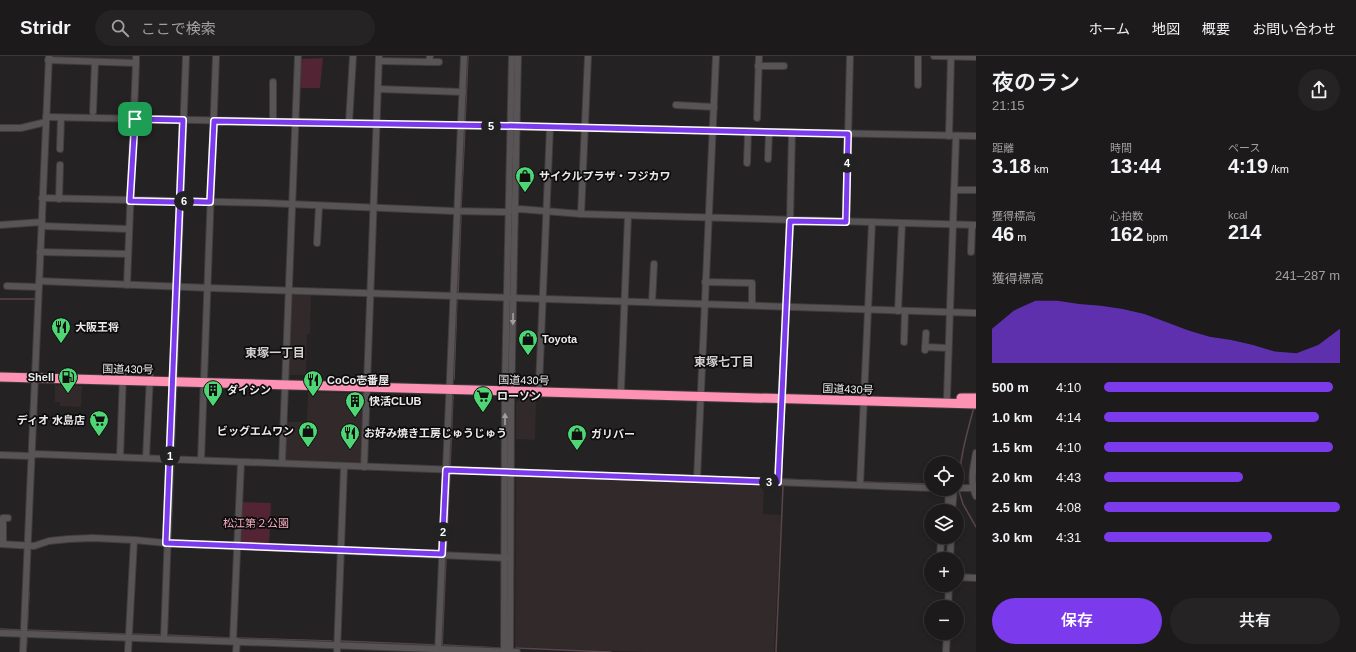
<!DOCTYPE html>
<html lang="ja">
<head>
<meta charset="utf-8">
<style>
  :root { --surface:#1c1a1a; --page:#252323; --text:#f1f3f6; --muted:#a0a1a2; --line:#3a3839; --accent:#7c3aed }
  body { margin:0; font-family:Arial,"Noto Sans JP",sans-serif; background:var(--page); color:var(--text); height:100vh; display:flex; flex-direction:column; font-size:15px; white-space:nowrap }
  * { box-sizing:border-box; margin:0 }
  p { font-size:13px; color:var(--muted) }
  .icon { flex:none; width:22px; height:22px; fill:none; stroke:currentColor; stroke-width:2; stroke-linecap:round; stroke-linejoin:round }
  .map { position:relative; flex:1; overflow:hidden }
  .sheet { display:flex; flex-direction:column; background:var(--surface); width:380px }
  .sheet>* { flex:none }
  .controls { position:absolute; left:924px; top:400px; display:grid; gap:8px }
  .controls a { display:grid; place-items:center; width:40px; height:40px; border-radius:50%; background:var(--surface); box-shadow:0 2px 6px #0003,0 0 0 1px var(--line); font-size:20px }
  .pin { position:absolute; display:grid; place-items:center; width:34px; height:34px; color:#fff; margin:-17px; border-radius:8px; box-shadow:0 2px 6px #0006 }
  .km { position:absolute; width:20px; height:20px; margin:-10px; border-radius:50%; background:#222; color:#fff; font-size:11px; line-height:20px; text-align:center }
  .round { display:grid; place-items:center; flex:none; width:42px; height:42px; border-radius:21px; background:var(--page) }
  .summary { display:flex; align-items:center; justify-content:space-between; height:68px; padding:0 16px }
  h1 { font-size:22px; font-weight:600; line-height:30px }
  .metrics { display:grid; grid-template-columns:repeat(3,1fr); gap:6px; height:68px; padding:4px 16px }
  .metrics div { display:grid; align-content:center }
  .metrics b { font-size:20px; font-weight:600 }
  .metrics small { font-size:11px; font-weight:400 }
  .metrics p { font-size:11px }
  .chart { height:112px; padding:8px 16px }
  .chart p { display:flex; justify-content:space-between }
  .chart svg { width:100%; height:72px; margin-top:4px; fill:var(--accent); opacity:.7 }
  .primary-button { display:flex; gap:8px; margin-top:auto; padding:8px 16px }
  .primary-button a { flex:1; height:46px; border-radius:24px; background:var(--accent); color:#fff; font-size:16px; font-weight:600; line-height:46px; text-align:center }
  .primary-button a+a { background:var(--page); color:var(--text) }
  ul { padding:0 16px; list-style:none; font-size:13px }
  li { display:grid; grid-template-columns:64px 48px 1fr; align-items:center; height:30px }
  li i { height:10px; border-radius:5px; background:var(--accent) }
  header { display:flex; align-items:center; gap:24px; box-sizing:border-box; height:56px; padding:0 20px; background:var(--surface); border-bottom:1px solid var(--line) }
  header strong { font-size:19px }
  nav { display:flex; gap:22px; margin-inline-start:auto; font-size:14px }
  .search { width:280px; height:36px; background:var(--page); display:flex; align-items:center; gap:10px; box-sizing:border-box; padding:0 14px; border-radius:22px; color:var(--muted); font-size:15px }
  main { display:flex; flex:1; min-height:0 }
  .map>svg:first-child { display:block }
  .built { fill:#32292b }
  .green { fill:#522434 }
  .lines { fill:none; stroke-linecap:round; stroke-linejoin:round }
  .stream { stroke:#59464c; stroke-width:1.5 }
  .minor-casing { stroke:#3f3c3d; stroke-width:8 }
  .highway-casing { stroke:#3f3c3d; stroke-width:11 }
  .minor { stroke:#585455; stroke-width:6 }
  .highway { stroke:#fd92b5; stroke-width:9 }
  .oneway { fill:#a29ea0 }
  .route-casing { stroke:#fff; stroke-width:8 }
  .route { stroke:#7c3aed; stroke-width:5 }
  .labels { text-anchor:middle; stroke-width:3.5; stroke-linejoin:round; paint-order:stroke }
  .poi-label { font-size:11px; font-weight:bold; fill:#ebe9ea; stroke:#0d0c0c; text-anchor:start }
  .street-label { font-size:11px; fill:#ebe9ea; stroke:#0d0c0c }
  .park-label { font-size:11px; fill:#f3acc1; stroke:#0d0c0c }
  .neighbourhood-label { font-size:12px; font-weight:bold; fill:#d5d0d1; stroke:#0d0c0c }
</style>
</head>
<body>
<header>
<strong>Stridr</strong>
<div class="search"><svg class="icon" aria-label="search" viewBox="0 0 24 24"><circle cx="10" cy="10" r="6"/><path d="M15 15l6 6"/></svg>ここで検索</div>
<nav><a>ホーム</a><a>地図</a><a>概要</a><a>お問い合わせ</a></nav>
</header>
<main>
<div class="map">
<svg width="976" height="596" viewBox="0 0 976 596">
  <rect width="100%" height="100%" fill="#252223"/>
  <g class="built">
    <path d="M52,0H134V2L132,4L52,2Z"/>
    <path d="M290,236L311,237L310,278H307L306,319H287Z"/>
    <path d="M55,329L82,330L81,351L60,350V346H55Z"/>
    <path d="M308,336L364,337L362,406L284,404L285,366H307Z"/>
    <path d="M521,342H536L535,384L516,383V346Z"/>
    <path d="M516,419L764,428L763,458L781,459L774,596H643L515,591Z"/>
  </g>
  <g class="green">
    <path d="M323,2L320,32H299L300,3Z"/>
    <path d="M242,446L271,447L269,489L241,488Z"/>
  </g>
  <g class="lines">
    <g class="stream">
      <path d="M465,67L468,0"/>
      <path d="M461,153L465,71"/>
      <path d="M458,239L461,157"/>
      <path d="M0,243H36"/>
      <path d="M454,323L457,243"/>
      <path d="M233,403H249"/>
      <path d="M450,412L453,340"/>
      <path d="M662,419L694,420"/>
      <path d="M698,420L776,423"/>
      <path d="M780,423L858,426"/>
      <path d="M862,426L931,428"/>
      <path d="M959,431C959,404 967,377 974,351"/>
      <path d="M959,435L963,448L976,471"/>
      <path d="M446,498L450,416"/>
      <path d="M0,573L22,574"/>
      <path d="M26,574L126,578"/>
      <path d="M27,574L29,536"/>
      <path d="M132,578L161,579"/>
      <path d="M167,579L231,582"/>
      <path d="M237,582L332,585"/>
      <path d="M341,585L437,589"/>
      <path d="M443,589L499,592"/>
      <path d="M442,592L446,502"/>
      <path d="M516,592L611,596"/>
      <path d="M26,596L27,580"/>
      <path d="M776,596L783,430"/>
    </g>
    <defs>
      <g id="minor">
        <path d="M934,0L976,1"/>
        <path d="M48,4L136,7V0"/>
        <path d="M379,5L429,6L430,0"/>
        <path d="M429,6H439"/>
        <path d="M758,10H784"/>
        <path d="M918,29V0"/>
        <path d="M378,33L463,36"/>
        <path d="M676,49L714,51"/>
        <path d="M93,56L95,6"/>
        <path d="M46,61L976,80"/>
        <path d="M757,62L759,0"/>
        <path d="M273,66V26"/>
        <path d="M349,67L353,0"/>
        <path d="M0,72H21L46,66"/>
        <path d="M949,80L951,0"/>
        <path d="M60,93L61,62"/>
        <path d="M768,103L769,76"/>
        <path d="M747,107L748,76"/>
        <path d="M954,134H976"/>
        <path d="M42,142L266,147L453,155L505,156L520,153L581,158L976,169"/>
        <path d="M59,143L60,109"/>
        <path d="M581,158L588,0"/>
        <path d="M846,166L850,0"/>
        <path d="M0,169L42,166"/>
        <path d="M42,170L129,173"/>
        <path d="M317,187L319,150"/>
        <path d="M40,196L128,198"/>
        <path d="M971,196L972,169"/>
        <path d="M39,225L210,232L976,257"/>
        <path d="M705,226L752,227V249"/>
        <path d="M127,229L136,7"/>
        <path d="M7,230L39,231"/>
        <path d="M652,246L654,208"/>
        <path d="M898,255L902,167"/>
        <path d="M904,286L905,255"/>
        <path d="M925,291L948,292"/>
        <path d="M925,294L926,277"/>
        <path d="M539,330L550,71"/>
        <path d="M621,333L628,160"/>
        <path d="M947,341L956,80"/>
        <path d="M976,397C973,412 970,426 976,440"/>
        <path d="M0,399L29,400L35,398L931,432"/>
        <path d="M120,401L123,319"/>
        <path d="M146,402L150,320"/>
        <path d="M201,404L216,0"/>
        <path d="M282,407L298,0"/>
        <path d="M364,411L379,0"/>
        <path d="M697,423L716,0"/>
        <path d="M778,426L790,165L792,76"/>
        <path d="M860,429L872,166"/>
        <path d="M957,432H973"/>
        <path d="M948,455L949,433"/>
        <path d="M952,455L954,433"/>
        <path d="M0,488L34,490L49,485L69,483L93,482L134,484L166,487L507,502"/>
        <path d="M3,488V462H8"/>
        <path d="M940,503L941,485L945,481"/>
        <path d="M950,503L951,481"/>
        <path d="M957,521L976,522"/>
        <path d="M948,551L949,529"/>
        <path d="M0,577L517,596"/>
        <path d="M164,582L186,0"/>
        <path d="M233,585L241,406"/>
        <path d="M23,596L49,0"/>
        <path d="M128,596L134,484"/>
        <path d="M236,596L237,585"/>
        <path d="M337,596L344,411"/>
        <path d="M438,596L464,0"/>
        <path d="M504,596L505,330L512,0"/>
        <path d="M510,596L511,349L518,0"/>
        <path d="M946,596L947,577"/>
      </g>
      <g id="highway">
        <path d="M0,321L976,348"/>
        <path d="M961,342H976"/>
      </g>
    </defs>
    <use href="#minor" class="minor-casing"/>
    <use href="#highway" class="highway-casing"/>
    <use href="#minor" class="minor"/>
    <use href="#highway" class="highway"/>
  </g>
  <defs><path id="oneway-solid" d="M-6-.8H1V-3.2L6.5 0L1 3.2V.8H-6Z"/></defs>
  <g class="oneway">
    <use href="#oneway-solid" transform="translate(513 263) rotate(91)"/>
    <use href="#oneway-solid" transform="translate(505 363) rotate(-90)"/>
  </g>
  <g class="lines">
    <defs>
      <path id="route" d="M135,63L183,64C178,205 172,346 166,487L442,498L446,414L778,426L790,165L846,166L848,78L516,70L214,65L210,146C198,146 187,145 175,146L130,145L135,63"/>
    </defs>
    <use href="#route" class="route-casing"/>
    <use href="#route" class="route"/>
  </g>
  <defs>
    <symbol id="shop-pin" viewBox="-11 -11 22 30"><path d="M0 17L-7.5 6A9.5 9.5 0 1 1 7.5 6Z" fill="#4ed675" stroke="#0d0c0c"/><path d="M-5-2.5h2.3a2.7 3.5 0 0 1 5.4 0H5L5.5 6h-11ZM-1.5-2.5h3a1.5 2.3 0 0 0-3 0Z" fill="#111"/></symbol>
    <symbol id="restaurant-pin" viewBox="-11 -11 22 30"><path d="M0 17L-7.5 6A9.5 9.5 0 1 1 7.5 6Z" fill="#4ed675" stroke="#0d0c0c"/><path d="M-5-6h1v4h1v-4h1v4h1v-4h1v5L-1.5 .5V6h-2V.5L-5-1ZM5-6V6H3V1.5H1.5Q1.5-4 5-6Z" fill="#111"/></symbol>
    <symbol id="fuel-pin" viewBox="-11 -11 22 30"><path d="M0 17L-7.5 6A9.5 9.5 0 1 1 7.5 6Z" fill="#4ed675" stroke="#0d0c0c"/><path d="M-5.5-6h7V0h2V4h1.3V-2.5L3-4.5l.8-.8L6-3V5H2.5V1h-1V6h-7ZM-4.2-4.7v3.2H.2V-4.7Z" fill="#111"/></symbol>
    <symbol id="building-pin" viewBox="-11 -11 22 30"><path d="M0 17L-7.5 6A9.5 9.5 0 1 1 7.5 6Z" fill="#4ed675" stroke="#0d0c0c"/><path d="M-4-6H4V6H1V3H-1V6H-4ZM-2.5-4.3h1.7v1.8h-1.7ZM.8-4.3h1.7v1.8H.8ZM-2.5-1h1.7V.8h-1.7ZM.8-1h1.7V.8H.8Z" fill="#111"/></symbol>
    <symbol id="supermarket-pin" viewBox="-11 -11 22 30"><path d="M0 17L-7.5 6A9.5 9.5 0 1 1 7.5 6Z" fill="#4ed675" stroke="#0d0c0c"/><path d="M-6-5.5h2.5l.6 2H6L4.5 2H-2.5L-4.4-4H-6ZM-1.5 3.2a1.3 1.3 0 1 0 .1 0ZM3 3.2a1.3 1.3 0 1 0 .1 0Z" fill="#111"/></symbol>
  </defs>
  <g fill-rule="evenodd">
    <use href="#shop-pin" x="514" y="109" width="22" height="30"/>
    <use href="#restaurant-pin" x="50" y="260" width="22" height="30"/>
    <use href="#shop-pin" x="517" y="272" width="22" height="30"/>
    <use href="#fuel-pin" x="57" y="310" width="22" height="30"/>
    <use href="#restaurant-pin" x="302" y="313" width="22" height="30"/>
    <use href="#building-pin" x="202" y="323" width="22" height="30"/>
    <use href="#supermarket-pin" x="472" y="329" width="22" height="30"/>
    <use href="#building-pin" x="344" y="334" width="22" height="30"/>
    <use href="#supermarket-pin" x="88" y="353" width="22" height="30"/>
    <use href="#shop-pin" x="297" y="364" width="22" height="30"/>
    <use href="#restaurant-pin" x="339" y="366" width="22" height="30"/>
    <use href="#shop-pin" x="566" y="367" width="22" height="30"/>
  </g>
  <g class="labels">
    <g class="poi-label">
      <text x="539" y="124">サイクルプラザ・フジカワ</text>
      <text x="75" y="275">大阪王将</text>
      <text x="542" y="287">Toyota</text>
      <text x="54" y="325" text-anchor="end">Shell</text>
      <text x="327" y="328">CoCo壱番屋</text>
      <text x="227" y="338">ダイシン</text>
      <text x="497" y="344">ローソン</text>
      <text x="369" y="349">快活CLUB</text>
      <text x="85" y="368" text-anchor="end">ディオ 水島店</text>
      <text x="294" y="379" text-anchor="end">ビッグエムワン</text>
      <text x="364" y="381">お好み焼き工房じゅうじゅう</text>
      <text x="591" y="382">ガリバー</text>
    </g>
    <g class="street-label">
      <text transform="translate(128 313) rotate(1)" y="4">国道430号</text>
      <text transform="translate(524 324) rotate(1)" y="4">国道430号</text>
      <text transform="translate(848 333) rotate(2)" y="4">国道430号</text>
    </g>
    <g class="park-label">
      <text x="256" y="471">松江第２公園</text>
    </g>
    <g class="neighbourhood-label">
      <text x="275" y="301">東塚一丁目</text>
      <text x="724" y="310">東塚七丁目</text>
    </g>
  </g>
</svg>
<div class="controls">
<a><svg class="icon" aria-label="locate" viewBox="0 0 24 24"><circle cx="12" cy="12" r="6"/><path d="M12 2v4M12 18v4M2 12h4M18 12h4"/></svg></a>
<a><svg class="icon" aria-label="layers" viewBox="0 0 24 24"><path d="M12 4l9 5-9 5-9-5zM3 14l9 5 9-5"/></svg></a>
<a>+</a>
<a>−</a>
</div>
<div class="pin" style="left:135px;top:63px;background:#1e9e55"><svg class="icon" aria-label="arrive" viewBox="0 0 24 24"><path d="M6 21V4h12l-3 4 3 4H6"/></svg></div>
<b class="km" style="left:170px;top:400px">1</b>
<b class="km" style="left:443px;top:476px">2</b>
<b class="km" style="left:769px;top:426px">3</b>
<b class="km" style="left:847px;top:107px">4</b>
<b class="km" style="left:491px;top:70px">5</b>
<b class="km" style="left:184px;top:145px">6</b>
</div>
<section class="sheet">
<div class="summary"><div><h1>夜のラン</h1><p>21:15</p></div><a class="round"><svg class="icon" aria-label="share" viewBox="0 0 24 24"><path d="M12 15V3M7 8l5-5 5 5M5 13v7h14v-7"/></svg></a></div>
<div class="metrics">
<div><p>距離</p><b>3.18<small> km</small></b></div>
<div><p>時間</p><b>13:44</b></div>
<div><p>ペース</p><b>4:19<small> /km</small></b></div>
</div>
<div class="metrics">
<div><p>獲得標高</p><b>46<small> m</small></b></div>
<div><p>心拍数</p><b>162<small> bpm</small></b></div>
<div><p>kcal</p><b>214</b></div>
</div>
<div class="chart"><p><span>獲得標高</span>241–287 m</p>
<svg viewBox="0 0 160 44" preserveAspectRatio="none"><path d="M0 44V23L10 12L20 6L30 6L40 8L50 9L60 11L70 14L80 19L90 24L100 28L110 30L120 33L130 37L140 38L150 33L160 23V44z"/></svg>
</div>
<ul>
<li><b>500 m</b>4:10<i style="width:97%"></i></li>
<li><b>1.0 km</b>4:14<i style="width:91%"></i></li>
<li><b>1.5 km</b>4:10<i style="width:97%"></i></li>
<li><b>2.0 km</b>4:43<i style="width:59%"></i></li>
<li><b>2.5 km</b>4:08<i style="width:100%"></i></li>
<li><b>3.0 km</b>4:31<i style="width:71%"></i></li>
</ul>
<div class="primary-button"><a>保存</a><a>共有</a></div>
</section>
</main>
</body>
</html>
